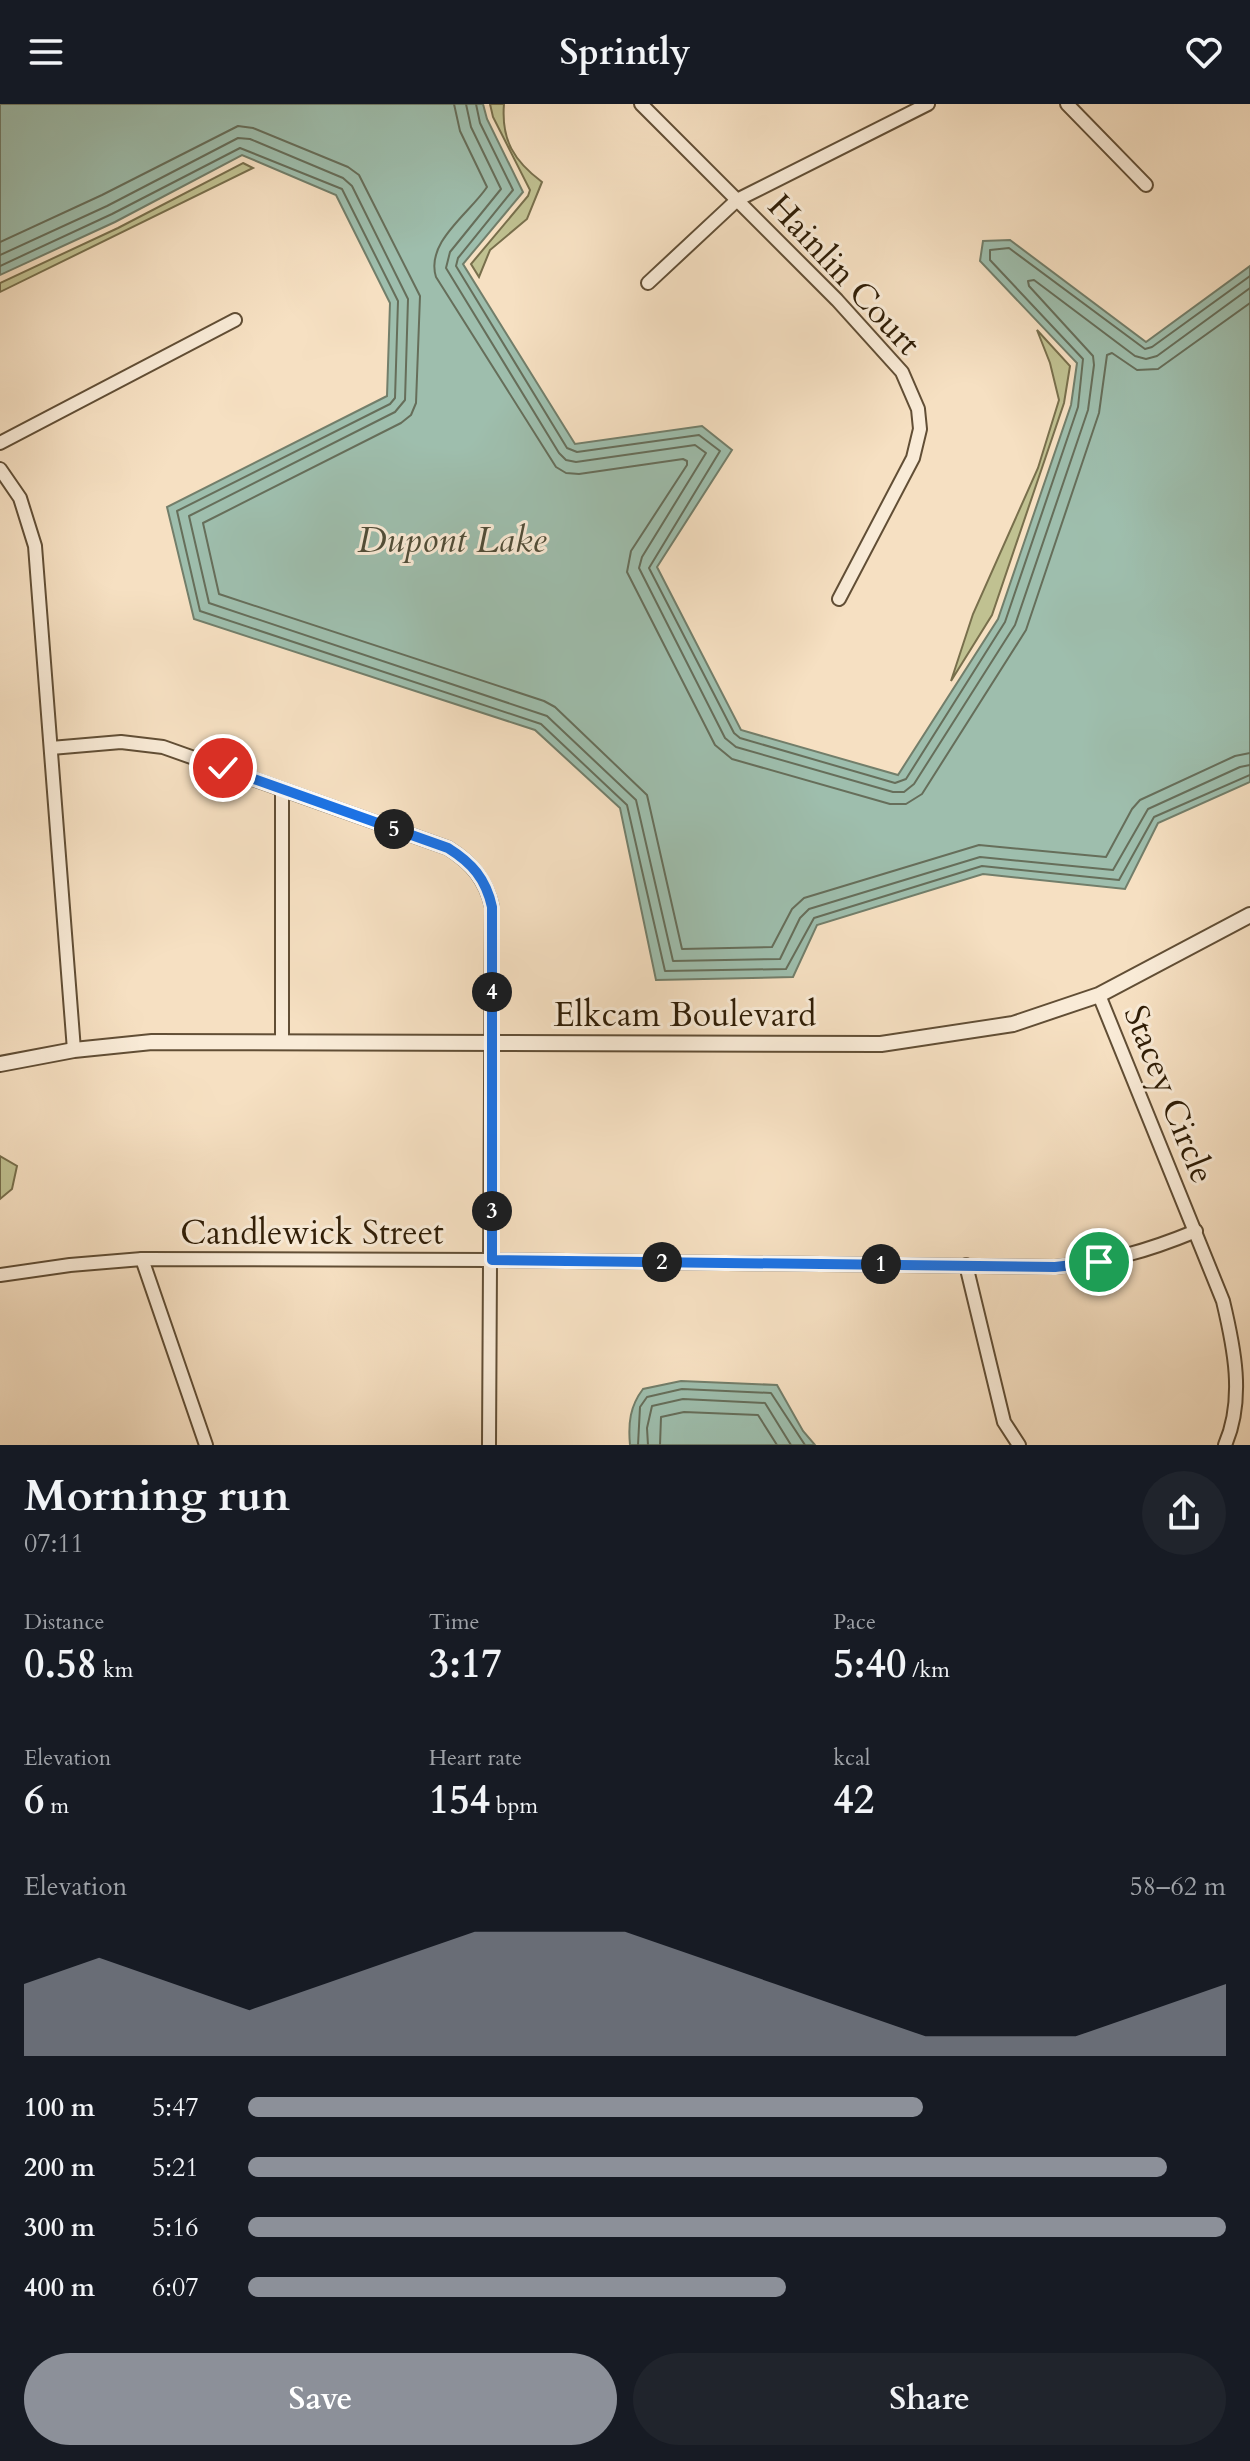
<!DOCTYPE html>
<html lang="en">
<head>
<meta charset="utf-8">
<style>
  :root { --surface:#171b24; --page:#20242c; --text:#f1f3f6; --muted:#9ea1a6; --accent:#8c9099 }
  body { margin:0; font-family:Cardo,serif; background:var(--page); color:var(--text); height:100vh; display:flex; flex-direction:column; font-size:30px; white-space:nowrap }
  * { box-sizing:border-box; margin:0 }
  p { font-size:26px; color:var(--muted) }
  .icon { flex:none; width:44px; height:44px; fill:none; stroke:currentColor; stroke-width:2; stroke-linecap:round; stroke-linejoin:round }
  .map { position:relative; height:1341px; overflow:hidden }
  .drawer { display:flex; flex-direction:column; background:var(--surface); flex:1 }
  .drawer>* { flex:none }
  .pin { position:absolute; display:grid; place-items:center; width:68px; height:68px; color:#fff; margin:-34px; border:4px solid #fff; border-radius:50%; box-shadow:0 2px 8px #0007 }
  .km { position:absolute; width:40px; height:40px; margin:-20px; border-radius:50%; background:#222; color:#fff; font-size:22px; line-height:40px; text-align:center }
  .round { display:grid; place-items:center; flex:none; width:84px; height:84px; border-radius:42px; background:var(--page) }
  .headline { display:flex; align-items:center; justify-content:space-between; height:136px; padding:0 24px }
  h1 { font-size:44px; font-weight:600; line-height:60px }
  .figures { display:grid; grid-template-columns:repeat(3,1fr); gap:12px; height:136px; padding:8px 24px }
  .figures div { display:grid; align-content:center }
  .figures b { font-size:40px; font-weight:600 }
  .figures small { font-size:22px; font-weight:400 }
  .figures p { font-size:22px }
  .chart { height:224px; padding:16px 24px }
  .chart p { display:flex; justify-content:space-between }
  .chart svg { width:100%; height:144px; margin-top:8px; fill:var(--accent); opacity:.7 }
  .button { display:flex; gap:16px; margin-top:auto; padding:16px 24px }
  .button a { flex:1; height:92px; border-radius:48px; background:var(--accent); color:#fff; font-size:32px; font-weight:600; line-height:92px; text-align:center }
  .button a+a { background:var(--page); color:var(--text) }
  ul { padding:0 24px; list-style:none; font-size:26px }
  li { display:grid; grid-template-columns:128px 96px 1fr; align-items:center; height:60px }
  li i { height:20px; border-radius:10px; background:var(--accent) }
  header { display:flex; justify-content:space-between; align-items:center; height:104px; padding:0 24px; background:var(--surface); font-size:36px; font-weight:600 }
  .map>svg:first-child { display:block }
  .green { fill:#c0c191; stroke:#786f4c; stroke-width:2 }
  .water { fill:#9ebead; stroke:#727e6a; stroke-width:2 }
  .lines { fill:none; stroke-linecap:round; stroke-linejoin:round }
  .shore { stroke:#666e5a; stroke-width:2 }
  .minor-casing { stroke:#614e35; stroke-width:16 }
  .tertiary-casing { stroke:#614e35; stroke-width:18 }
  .minor { stroke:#f9ebd7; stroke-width:12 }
  .tertiary { stroke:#f9ebd7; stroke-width:14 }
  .route-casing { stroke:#fff; stroke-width:16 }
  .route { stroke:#1a73e8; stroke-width:10 }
  .labels { text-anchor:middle; stroke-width:6; stroke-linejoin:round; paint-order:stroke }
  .street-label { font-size:34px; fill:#2f1d06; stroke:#f9ebd7 }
  .water-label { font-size:36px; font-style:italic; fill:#504d38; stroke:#f9ebd7 }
</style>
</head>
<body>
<header><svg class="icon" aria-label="menu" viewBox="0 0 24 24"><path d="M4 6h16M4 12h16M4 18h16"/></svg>Sprintly<svg class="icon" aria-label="heart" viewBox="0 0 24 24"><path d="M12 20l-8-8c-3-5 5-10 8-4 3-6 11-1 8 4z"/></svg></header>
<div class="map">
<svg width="1250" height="1341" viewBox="0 0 1250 1341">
  <rect width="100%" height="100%" fill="#f6e0c2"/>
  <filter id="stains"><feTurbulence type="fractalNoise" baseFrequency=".0025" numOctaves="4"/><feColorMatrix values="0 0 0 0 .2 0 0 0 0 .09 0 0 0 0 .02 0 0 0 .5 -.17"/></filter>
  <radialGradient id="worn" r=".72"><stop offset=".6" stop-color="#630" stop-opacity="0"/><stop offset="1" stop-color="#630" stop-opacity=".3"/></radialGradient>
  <g class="green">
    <path d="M490,0H504C501,36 514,57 542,78L527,115L490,146L479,173L471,160L528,92L530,86L493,13Z"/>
    <path d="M243,59L253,64L0,188V179L118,124Z"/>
    <path d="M1037,226L1070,262L1064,299L992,511L951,577L973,510L1038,364L1059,296L1050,259Z"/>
    <path d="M0,1052L17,1062L12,1085L0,1095Z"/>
  </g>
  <g class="water">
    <path d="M0,0H483L487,15L523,88L463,160L575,340L702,322L732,346L657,463L741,626L898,671L998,515L1071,301L1077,259L980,157L983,137L1010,136L1146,238L1250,162V678L1158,719L1125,785L983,770L817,821L793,873L656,876L620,704L535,626L194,515L167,403L387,292L390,199L336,91L242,51L115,118L0,171Z"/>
    <path d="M681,1277L777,1281L803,1327L815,1341H630C628,1319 630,1302 643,1285Z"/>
  </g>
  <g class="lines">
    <g class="shore">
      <path d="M454,0L460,27L487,83C470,109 425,138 436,173L556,363L566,369L579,370L683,355L687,357V361L631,447L627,468L715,641L732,655L890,700H906L922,690L1026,526L1099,309L1107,251L1112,249L1137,266L1158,265L1250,199"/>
      <path d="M466,0L471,23L501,85L450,148L446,164L559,349L566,356L576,358L695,341L706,349L642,453L639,464L725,634L736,643L893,688H904L914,680L1015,521L1088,306L1094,261L1093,252L1029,182L1028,177L1034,176L1135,252L1146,255L1157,252L1250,184"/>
      <path d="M476,0L480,19L513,86L458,154L456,162L567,344L577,348L699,331L720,347L649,464L734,629L740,634L895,679L906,675L1005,518L1078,303L1083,255L990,156V146L1009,144L1145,245L1152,243L1250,172"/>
      <path d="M0,138L102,91L238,22L253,24L348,63L359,71L420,192L416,299L411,311L401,319L203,419L219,490L544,597L555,603L647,691L682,845L772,843L792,805L804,794L979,741L1106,753L1132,705L1140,696L1235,652L1250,649"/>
      <path d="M0,151L107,102L238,34L250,35L343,74L352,82L408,195L405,296L395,308L189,412L209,499L547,612L636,696L673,857L780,855L800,814L809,805L980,753L1113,766L1148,705L1240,663L1250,661"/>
      <path d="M0,162L112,110L240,44L342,85L398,197L395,294L390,300L177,407L200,507L541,620L627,701L665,867L786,865L814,814L982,762L1119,776L1154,713L1250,671"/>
      <path d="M638,1341L640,1303L647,1293L682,1285L771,1289L805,1341"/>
      <path d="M648,1341L647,1324L652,1302L683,1295L765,1299L791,1341"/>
      <path d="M660,1341L661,1313L684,1308L758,1311L777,1341"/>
    </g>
    <defs>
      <g id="minor">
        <path d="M641,0L837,196L902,268L918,305L920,325L913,354L839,495"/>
        <path d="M1067,0L1146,81"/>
        <path d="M648,179L737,96L928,0"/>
        <path d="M0,339L235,216"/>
        <path d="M0,365L20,394L35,442L74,946"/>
        <path d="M51,644L121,638L163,643L448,744C472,759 486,776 492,803L489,1341"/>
        <path d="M282,686V937"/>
        <path d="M1099,891L1223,1197C1234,1243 1245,1295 1225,1341"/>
        <path d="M142,1155L206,1341"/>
        <path d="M966,1161L1004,1318L1019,1341"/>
        <path d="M0,1171L70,1161L142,1155L492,1156L1055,1163C1111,1157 1145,1148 1196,1127"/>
      </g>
      <path id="tertiary" d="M0,960L74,946L152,938L881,940L1013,920L1099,891L1250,811"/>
    </defs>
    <use href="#minor" class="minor-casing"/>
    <use href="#tertiary" class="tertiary-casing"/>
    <use href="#minor" class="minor"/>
    <use href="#tertiary" class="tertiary"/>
  </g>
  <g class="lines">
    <defs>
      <path id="route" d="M223,664L448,744C472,759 486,775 492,803V1156L1055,1163L1099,1158"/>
    </defs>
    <use href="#route" class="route-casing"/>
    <use href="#route" class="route"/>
  </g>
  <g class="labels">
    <g class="street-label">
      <text transform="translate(845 170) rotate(47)" y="12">Hainlin Court</text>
      <text x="685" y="922">Elkcam Boulevard</text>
      <text transform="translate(1170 990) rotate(68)" y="12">Stacey Circle</text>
      <text x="312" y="1140">Candlewick Street</text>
    </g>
    <g class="water-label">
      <text x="452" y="448">Dupont Lake</text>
    </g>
  </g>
  <rect width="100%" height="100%" filter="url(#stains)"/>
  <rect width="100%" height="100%" fill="url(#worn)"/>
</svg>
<div class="pin" style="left:1099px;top:1158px;background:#1e9e55"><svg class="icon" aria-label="arrive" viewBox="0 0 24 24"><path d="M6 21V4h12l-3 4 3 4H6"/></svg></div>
<div class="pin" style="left:223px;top:664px;background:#d93025"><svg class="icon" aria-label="check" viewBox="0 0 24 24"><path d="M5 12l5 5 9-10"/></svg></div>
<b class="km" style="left:881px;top:1160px">1</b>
<b class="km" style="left:662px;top:1158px">2</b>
<b class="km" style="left:492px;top:1107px">3</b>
<b class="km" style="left:492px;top:888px">4</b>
<b class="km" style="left:394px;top:725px">5</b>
</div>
<section class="drawer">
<div class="headline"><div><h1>Morning run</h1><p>07:11</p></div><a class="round"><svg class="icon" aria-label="share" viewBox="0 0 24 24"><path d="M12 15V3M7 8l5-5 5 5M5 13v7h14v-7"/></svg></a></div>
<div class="figures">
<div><p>Distance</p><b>0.58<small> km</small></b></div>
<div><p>Time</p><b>3:17</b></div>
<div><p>Pace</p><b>5:40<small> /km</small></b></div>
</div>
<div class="figures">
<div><p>Elevation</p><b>6<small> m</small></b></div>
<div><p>Heart rate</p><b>154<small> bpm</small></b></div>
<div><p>kcal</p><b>42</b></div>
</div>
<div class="chart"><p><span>Elevation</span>58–62 m</p>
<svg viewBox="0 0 160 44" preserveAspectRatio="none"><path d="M0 44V22L10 14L20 22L30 30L40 22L50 14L60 6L70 6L80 6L90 14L100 22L110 30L120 38L130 38L140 38L150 30L160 22V44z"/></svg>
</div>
<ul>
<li><b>100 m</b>5:47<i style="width:69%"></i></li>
<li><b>200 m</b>5:21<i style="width:94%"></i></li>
<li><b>300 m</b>5:16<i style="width:100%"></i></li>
<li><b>400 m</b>6:07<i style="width:55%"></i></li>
</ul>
<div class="button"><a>Save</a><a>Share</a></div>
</section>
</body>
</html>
